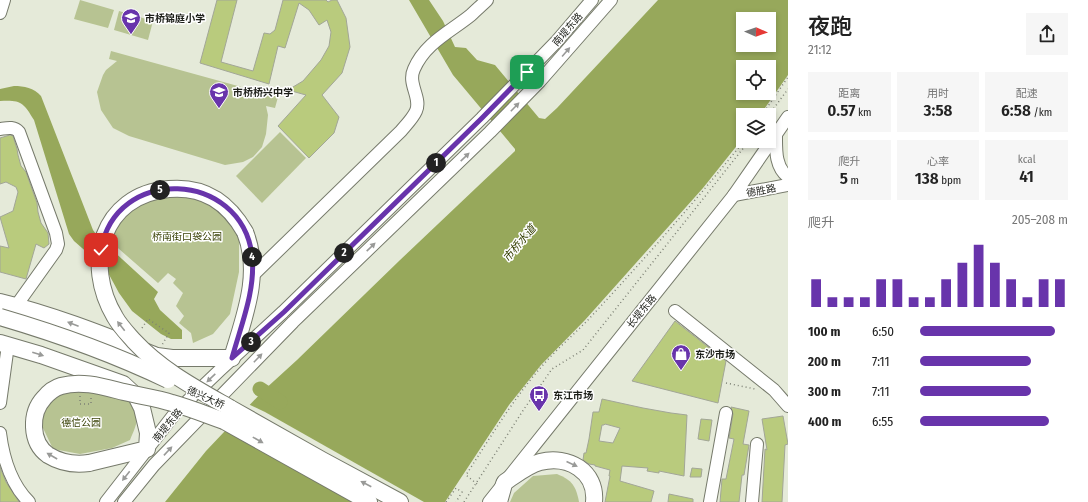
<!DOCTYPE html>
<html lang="zh">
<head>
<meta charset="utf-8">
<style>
  :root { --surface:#fff; --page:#f6f6f6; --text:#222; --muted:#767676; --accent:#6834ab }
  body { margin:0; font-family:"Fira Sans Condensed","Noto Sans SC",sans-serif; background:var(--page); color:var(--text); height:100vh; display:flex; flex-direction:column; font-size:15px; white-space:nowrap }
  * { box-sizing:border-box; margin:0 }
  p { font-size:13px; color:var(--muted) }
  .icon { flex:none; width:22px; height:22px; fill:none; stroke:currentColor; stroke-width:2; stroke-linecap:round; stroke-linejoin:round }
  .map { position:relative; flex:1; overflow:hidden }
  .details { display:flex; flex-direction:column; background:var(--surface); width:300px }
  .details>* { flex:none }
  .needle { width:26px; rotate:92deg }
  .buttons { position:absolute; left:736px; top:12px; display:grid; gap:8px }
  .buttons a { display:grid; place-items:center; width:40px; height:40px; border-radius:0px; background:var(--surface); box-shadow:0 2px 6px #0003; font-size:20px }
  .pin { position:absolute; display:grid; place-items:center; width:34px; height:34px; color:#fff; margin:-17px; border-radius:8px; box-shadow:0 2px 6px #0006 }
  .km { position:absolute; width:20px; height:20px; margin:-10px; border-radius:50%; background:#222; color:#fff; font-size:11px; line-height:20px; text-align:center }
  .round { display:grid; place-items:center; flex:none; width:42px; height:42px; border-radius:0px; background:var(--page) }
  .headline { display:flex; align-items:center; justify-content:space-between; height:68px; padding:0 20px }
  h1 { font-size:22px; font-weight:600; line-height:30px }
  .metrics { display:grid; grid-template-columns:repeat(3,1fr); gap:6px; height:68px; padding:4px 20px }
  .metrics div { display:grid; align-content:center; border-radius:0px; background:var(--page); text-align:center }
  .metrics b { font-size:17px; font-weight:600 }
  .metrics small { font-size:11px; font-weight:400 }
  .metrics p { font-size:11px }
  .chart { height:112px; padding:8px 20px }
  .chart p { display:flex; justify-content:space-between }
  .chart svg { width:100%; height:72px; margin-top:4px; stroke:var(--accent); stroke-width:6 }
  ul { padding:0 20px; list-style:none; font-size:13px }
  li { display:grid; grid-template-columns:64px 48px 1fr; align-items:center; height:30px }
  li i { height:10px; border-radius:5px; background:var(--accent) }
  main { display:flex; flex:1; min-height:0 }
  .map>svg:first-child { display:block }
  .green { fill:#b7c392 }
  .water { fill:#97a85b; fill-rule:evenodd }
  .pier { fill:#e5ead9 }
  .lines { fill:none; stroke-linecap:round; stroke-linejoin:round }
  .river { stroke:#97a85b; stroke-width:15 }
  .building { fill:#b9cb7d; stroke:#a2a697; fill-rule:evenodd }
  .minor-casing { stroke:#767a6b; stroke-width:14 }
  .major-casing { stroke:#767a6b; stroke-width:18 }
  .path { stroke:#7d8175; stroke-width:1.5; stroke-dasharray:1 3; stroke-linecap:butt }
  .minor { stroke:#fff; stroke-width:12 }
  .major { stroke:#fff; stroke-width:16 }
  .major-bridge-casing { stroke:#767a6b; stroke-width:18; stroke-linecap:butt }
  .major-bridge { stroke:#fff; stroke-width:16 }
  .oneway { fill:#999a98 }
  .route-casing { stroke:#fff; stroke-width:8 }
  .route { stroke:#6834ab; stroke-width:5 }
  .labels { text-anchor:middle; stroke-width:3; stroke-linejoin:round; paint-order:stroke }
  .poi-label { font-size:10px; font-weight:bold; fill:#1d1f19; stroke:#fff; text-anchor:start }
  .street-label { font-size:10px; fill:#1d1f19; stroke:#fff }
  .park-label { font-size:10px; fill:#3a4307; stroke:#fff }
  .water-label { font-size:11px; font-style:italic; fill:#353f02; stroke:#fff }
</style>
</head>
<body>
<main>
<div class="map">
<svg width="788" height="502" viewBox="0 0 788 502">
  <rect width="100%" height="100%" fill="#e5ead9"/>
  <g class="green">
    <path d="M80,0L114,10L108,28L74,19Z"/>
    <path d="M119,11L153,21L148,40L114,30Z"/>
    <path d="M111,51L278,97L275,108L266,106L268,115L266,134L262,147L253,157L243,162L225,165L129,136L113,128L101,110L97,92L103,75L106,70L117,61L109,59Z"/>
    <path d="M280,132L306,158L262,203L236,176Z"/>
    <path d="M171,192L214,203L239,230V272L230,314L213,334L193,343L191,333L179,323L184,316L176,306L183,293L173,283L176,279L168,273L158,283L111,242L118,217L140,200Z"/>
    <path d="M79,390L131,399C141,416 137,424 130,440L112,448L80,454L53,449L43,428L42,421L48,403L59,394Z"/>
    <path d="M557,474C572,480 576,486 579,502H510L514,493L533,476Z"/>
  </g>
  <g class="water">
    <path d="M409,0H429L443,21L455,47L466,48L477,60L495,65L539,118L545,119L557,108L658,0H788V75L760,115H743V138L703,188L585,320L541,365L509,405L445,502H165L206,451L263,391L297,360L399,261L515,151V149L453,75ZM743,19H769V45H743ZM743,67H769V93H743Z"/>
    <path d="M14,86C24,86 34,88 41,96L93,230L98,237L158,292L154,299L160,310L182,330V339H171L161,334L132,311L119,293L106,269L74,241L69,234L34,120C23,102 21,100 0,101V89Z"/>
  </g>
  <path class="pier" d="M248,404L265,412L424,502H358L224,430Z"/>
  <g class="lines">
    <path class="river" d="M260,389L280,402"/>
  </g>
  <g class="building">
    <path d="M217,0H237L221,62L253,71L264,33L270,34L275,30L283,0H326L328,2L332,0H337L346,18L350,47L342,73L322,95L339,117L334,133L309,158L278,126L306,95L288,90L303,81L321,60L329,46L331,32L327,20L319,25L309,10L299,3L285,48L278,46L269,84L200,63Z"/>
    <path d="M10,135L13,136L17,149L18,155L21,166L26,172L37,203L38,212L41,223L48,233L49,244L44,248L36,244L26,279L0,272V246L9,248L0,217L13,211L18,192L16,187L6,182L0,184V138Z"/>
    <path d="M675,321L726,361L718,403L632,381Z"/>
    <path d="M602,399L643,408L671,413L687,415L684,476L659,471V473L647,471L648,468L622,466L620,481L654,491L651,502H605L610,476H609L610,470L595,466V465L589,464L583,460L584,453H586L589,439L593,412H599ZM605,424L620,428L613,443L599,441L602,425H604Z"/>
    <path d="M731,407L749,411L743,444L749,445L744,475H742L739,502H720L722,479H726L734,439L729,438L733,414Z"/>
    <path d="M783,416L788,444L785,445L782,502H762L765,449L767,450L762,419Z"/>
    <path d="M701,419L712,420L709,441L698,439Z"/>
    <path d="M0,467L6,482L19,502H0Z"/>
    <path d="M692,468L702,469L701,477H690Z"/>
    <path d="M669,494L693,499V502H668Z"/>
  </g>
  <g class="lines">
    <defs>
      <g id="minor">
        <path d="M0,13L4,0"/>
        <path d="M0,129C7,128 14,126 19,132L56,233L58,244L56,250L16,306"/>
        <path d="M776,135C776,150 775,167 788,177"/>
        <path d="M734,195L788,185"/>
        <path d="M252,276L401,131C406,125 413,118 416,111C422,98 407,84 414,69C425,43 450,32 471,15C476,10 482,5 487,0"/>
        <path d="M675,311L774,390L788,406"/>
        <path d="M0,403L8,345"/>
        <path d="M0,433C3,457 11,484 29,502"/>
        <path d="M106,502L176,412L220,370L283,312L482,118L556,42L592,0"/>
        <path d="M124,502L154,465L293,322L490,132L540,81L611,0"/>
        <path d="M489,502L734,195L788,117"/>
        <path d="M710,502L726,413"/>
        <path d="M752,502L757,444"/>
      </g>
      <g id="major">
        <path d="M0,302C54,315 106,336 157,356L172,358H232C244,317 262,274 245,232"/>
        <path d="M0,343L41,355L123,384L136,396L142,408L148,433L147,449L89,463"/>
        <path d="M230,408L322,460L400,502"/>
        <path d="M224,421L369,502"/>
        <path d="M505,482C516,475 528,465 540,462C568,455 597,471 594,502"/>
        <path d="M499,502L504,484"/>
      </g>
    </defs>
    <use href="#minor" class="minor-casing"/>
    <use href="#major" class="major-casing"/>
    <g class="path">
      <path d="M762,115L788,77"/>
      <path d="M769,115L788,89"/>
      <path d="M142,328L148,319L169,333L162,345"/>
      <path d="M726,383L755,389"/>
      <path d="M80,396V404H91V397"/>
      <path d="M477,484L466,475C490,438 513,399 542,366C556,350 572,336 587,321C641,263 694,203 744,141"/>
      <path d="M446,502L456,488L462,492L456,502"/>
      <path d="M464,502L524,409L552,369L583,350L749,141"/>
    </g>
    <use href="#minor" class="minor"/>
    <use href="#major" class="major"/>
    <defs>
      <g id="major-bridge">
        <path d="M0,317C58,334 114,354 168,380"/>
        <path d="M230,408C195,388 161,370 134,341C127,333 120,326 115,317C83,264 101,195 169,189C204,186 228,202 245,232"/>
        <path d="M89,463C75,465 61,463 48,455C30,442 30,413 44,398C49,392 54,388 61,386C82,380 104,387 124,392C140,396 157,398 172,403C190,408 207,415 224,421"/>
      </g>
    </defs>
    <use href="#major-bridge" class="major-bridge-casing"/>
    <use href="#major-bridge" class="major-bridge"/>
  </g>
  <defs><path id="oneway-solid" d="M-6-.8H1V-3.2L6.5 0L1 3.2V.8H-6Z"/></defs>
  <g class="oneway">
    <use href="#oneway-solid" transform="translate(566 52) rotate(-49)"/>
    <use href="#oneway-solid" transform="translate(515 107) rotate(-46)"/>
    <use href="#oneway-solid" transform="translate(465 157) rotate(-44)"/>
    <use href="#oneway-solid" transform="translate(371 247) rotate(-44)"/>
    <use href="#oneway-solid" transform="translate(73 324) rotate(-159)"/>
    <use href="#oneway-solid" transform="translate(121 326) rotate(-128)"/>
    <use href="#oneway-solid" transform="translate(38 354) rotate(17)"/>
    <use href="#oneway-solid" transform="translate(258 358) rotate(-46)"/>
    <use href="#oneway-solid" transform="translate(211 378) rotate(136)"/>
    <use href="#oneway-solid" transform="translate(258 440) rotate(29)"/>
    <use href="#oneway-solid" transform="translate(168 451) rotate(-47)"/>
    <use href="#oneway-solid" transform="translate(52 456) rotate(-150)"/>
    <use href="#oneway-solid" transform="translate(572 464) rotate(24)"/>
    <use href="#oneway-solid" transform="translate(126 476) rotate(128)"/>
    <use href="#oneway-solid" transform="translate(366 484) rotate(-152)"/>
  </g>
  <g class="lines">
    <defs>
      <path id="route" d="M101,250C115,165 241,170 252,255C256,290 241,325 232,358L284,312L482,118L527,72"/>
    </defs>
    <use href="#route" class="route-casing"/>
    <use href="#route" class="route"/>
  </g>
  <defs>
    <symbol id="school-pin" viewBox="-11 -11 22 30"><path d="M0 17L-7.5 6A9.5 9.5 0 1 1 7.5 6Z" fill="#6834ab" stroke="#fff"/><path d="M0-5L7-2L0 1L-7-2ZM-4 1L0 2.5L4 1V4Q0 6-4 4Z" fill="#fff"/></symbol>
    <symbol id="shop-pin" viewBox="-11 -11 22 30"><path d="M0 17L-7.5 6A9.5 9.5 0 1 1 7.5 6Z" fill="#6834ab" stroke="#fff"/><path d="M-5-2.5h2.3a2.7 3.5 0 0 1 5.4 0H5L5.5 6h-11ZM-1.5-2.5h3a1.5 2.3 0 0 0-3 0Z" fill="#fff"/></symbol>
    <symbol id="bus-pin" viewBox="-11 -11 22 30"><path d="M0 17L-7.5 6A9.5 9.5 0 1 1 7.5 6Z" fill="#6834ab" stroke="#fff"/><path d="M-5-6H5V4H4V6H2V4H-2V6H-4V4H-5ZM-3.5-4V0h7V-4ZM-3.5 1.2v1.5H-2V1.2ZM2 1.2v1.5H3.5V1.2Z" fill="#fff"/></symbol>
  </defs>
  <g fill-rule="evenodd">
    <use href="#school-pin" x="120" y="7" width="22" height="30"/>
    <use href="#school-pin" x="208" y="81" width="22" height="30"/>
    <use href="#shop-pin" x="670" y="343" width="22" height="30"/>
    <use href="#bus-pin" x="528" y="384" width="22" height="30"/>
  </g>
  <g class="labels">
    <g class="poi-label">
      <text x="145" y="22">市桥锦庭小学</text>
      <text x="233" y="96">市桥桥兴中学</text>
      <text x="695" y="358">东沙市场</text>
      <text x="553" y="399">东江市场</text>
    </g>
    <g class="street-label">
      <text transform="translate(567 29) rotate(-49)" y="4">南堤东路</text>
      <text transform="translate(761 190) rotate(-11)" y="4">德胜路</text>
      <text transform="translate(641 311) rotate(-51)" y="4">长堤东路</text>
      <text transform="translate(206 397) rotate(24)" y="4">德兴大桥</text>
      <text transform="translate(167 425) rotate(-51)" y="4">南堤东路</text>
    </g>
    <g class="park-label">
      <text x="187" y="240">桥南街口袋公园</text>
      <text x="81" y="426">德信公园</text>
    </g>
    <g class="water-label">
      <text transform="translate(519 243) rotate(-50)" y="4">市桥水道</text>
    </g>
  </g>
</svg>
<div class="buttons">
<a><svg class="needle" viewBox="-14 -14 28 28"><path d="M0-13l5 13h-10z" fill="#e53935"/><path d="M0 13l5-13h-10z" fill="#767676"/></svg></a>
<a><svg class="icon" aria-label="locate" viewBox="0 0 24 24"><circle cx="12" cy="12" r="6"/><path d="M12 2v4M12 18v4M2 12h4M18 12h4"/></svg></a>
<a><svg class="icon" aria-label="layers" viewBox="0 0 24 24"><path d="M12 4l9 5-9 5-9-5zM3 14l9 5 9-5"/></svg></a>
</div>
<div class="pin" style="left:527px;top:72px;background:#1e9e55"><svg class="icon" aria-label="arrive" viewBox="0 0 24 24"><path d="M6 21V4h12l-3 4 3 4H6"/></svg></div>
<div class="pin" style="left:101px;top:250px;background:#d93025"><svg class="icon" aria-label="check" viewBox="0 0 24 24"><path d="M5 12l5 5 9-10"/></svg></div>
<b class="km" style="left:436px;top:163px">1</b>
<b class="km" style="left:344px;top:253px">2</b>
<b class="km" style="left:251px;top:342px">3</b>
<b class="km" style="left:252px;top:257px">4</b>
<b class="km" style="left:160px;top:190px">5</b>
</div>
<section class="details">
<div class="headline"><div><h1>夜跑</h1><p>21:12</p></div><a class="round"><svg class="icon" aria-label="share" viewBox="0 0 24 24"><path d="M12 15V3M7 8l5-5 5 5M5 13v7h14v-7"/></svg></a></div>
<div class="metrics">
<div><p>距离</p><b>0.57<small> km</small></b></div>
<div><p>用时</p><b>3:58</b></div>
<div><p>配速</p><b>6:58<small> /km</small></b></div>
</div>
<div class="metrics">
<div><p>爬升</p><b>5<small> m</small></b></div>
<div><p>心率</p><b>138<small> bpm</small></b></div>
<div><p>kcal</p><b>41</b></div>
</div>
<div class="chart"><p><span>爬升</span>205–208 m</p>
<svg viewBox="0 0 160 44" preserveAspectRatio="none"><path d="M5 44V27M15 44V38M25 44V38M35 44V38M45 44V27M55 44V27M65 44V38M75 44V38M85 44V27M95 44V17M105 44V6M115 44V17M125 44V27M135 44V38M145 44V27M155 44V27"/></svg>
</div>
<ul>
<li><b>100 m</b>6:50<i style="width:91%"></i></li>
<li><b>200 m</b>7:11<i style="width:75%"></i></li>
<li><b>300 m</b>7:11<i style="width:75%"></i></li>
<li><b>400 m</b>6:55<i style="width:87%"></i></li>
</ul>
</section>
</main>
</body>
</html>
